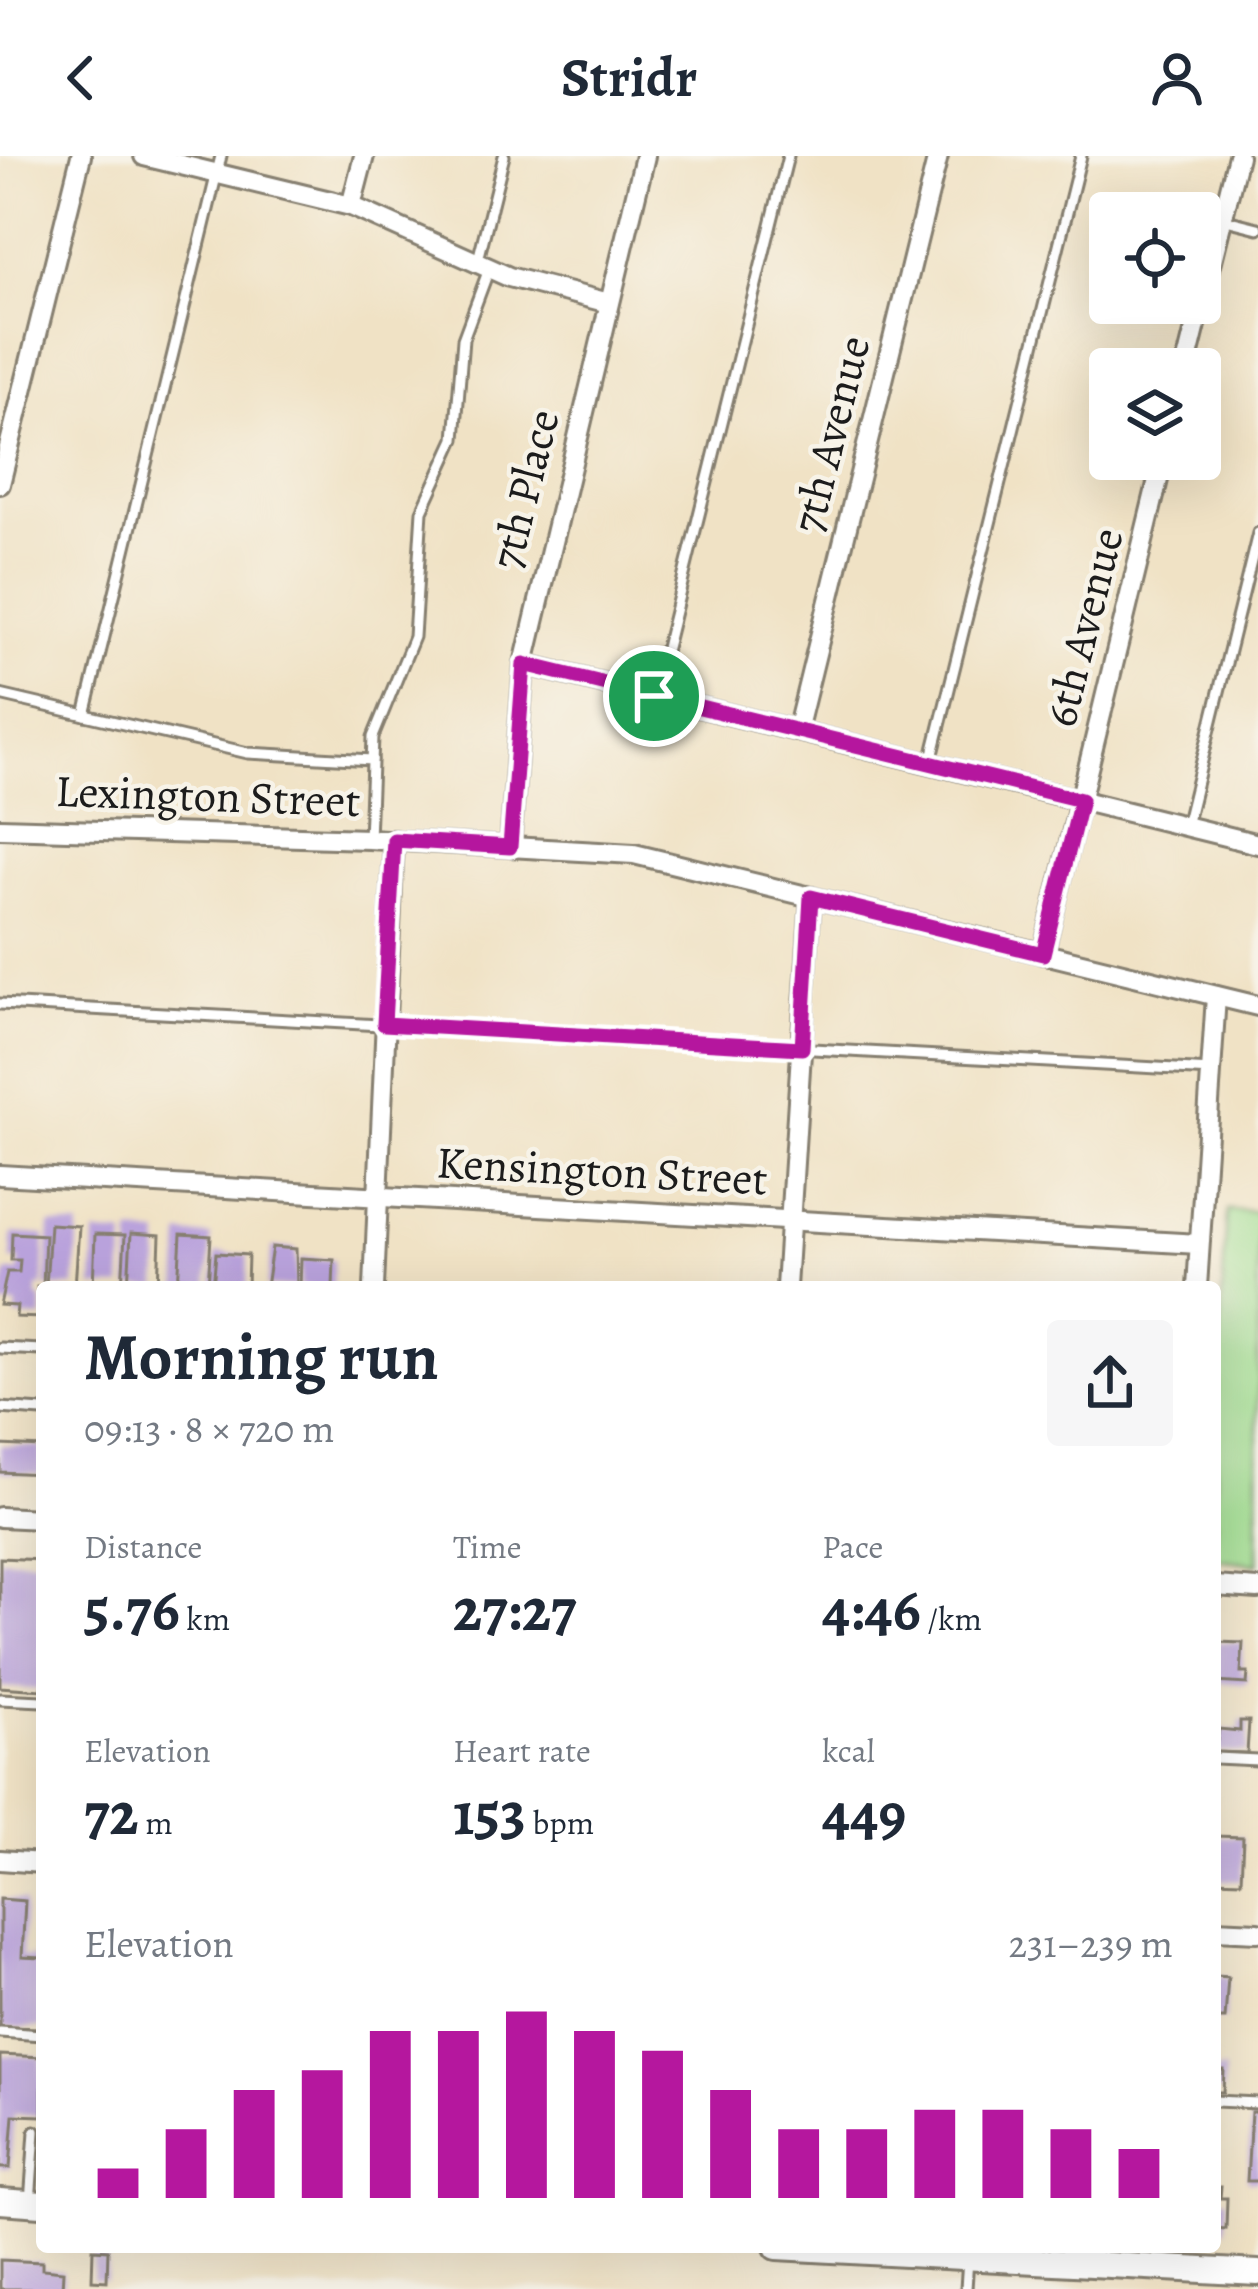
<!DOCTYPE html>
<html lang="en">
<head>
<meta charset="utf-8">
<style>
  :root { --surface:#fff; --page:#f6f6f7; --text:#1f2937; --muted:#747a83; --accent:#b5179e }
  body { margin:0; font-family:Alegreya,serif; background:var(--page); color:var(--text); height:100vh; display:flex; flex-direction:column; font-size:45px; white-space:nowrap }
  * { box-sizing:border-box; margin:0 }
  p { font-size:39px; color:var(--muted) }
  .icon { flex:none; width:66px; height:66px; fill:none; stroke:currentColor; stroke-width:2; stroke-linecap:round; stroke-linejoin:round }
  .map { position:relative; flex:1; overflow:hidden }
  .details { position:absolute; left:36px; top:1125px; width:1185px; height:972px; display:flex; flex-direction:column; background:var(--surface); border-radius:12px; box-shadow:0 12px 48px #0002 }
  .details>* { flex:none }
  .fabs { position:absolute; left:1089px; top:36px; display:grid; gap:24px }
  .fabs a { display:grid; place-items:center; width:132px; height:132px; border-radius:12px; background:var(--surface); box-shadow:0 12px 48px #0002; font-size:60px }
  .pin { position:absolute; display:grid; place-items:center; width:102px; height:102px; color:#fff; margin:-51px; border:6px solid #fff; border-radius:50%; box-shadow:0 3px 12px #0007 }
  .round { display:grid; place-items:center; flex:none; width:126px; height:126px; border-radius:12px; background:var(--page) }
  .head { display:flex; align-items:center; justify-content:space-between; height:204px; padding:0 48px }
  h1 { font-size:66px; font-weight:600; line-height:90px }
  .figures { display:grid; grid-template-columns:repeat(3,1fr); gap:18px; height:204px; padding:12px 48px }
  .figures div { display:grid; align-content:center }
  .figures b { font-size:60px; font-weight:600 }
  .figures small { font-size:33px; font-weight:400 }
  .figures p { font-size:33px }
  .chart { height:336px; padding:24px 48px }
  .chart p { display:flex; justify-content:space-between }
  .chart svg { width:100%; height:216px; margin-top:12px; stroke:var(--accent); stroke-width:6 }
  header { display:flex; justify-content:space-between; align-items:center; height:156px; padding:0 48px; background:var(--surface); font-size:54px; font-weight:600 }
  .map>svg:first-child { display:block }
  .green { fill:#a0dd91; stroke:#5e7c56; stroke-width:3 }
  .building { fill:#b9a2dc }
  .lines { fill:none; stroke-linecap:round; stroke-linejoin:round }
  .lane-casing { stroke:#867f70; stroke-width:15 }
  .street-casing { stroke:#867f70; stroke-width:24 }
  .secondary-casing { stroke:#867f70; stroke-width:30 }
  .lane { stroke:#fff; stroke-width:9 }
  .street { stroke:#fff; stroke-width:18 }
  .secondary { stroke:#fff; stroke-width:24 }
  .route-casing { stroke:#fff; stroke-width:24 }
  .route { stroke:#b5179e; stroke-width:15 }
  .labels { text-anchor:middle; stroke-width:9; stroke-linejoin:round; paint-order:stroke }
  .street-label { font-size:45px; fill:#1c1c1c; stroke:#f7f3e8 }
</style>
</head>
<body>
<header><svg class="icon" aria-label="back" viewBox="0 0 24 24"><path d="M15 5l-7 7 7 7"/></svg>Stridr<svg class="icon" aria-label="person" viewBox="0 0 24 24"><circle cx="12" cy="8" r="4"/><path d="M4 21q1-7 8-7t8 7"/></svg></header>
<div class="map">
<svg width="1258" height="2133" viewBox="0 0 1258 2133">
  <rect width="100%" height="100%" fill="#f7f3e8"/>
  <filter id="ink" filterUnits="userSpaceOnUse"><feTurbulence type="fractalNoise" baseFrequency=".00833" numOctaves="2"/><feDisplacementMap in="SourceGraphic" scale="24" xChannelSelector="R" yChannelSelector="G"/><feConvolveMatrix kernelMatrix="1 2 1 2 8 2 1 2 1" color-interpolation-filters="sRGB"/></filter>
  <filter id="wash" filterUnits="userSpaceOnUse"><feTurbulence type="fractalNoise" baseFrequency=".004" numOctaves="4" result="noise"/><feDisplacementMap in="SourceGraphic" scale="48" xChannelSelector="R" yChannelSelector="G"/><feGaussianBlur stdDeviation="2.7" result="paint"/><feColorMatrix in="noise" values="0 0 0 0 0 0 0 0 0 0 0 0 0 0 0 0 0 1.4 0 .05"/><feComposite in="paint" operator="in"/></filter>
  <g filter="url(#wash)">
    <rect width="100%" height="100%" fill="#f0e2c5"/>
    <path class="green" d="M1227,1054L1258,1056V1408L1215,1403V1260Z"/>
    <g id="blocks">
      <g class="building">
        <path d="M50,1068L79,1070L75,1131H46Z"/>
        <path d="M12,1077L45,1079L43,1131H37V1143H42V1162L16,1161L17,1150L0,1149L7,1116H19L20,1104H11Z"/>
        <path d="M131,1077L160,1079L158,1131H128Z"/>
        <path d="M95,1078L125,1079L122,1131H93Z"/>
        <path d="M181,1078L211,1080L208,1131H178Z"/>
        <path d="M272,1091L296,1093L297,1131H266Z"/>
        <path d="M216,1097L248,1099L247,1131H213Z"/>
        <path d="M301,1102L334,1104L333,1131H300Z"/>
        <path d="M0,1289L42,1291L41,1318L0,1316Z"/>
        <path d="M0,1402L42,1404V1534L0,1531Z"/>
        <path d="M1216,1486L1243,1487L1241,1517H1248L1247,1528L1215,1526Z"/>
        <path d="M1240,1565H1249L1247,1597L1215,1596L1219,1573L1240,1575Z"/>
        <path d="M1215,1680L1243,1681L1241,1725L1215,1724Z"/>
        <path d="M0,1743L25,1745L22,1801L42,1802V1872L0,1871Z"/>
        <path d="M1215,1820L1228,1821L1225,1863H1215Z"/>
        <path d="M0,1899L42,1901V1960L14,1959L10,2012H0Z"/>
        <path d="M1215,1914H1224L1223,1936H1215Z"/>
        <path d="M1251,1956H1258V2025H1247Z"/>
        <path d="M1215,2031H1221L1220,2042H1227L1226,2073L1215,2072Z"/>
        <path d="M93,2093L108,2094L107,2125L92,2124Z"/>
        <path d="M0,2104L42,2106V2113L63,2115L62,2133H0Z"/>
      </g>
    </g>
  </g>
  <g filter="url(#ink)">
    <use href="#blocks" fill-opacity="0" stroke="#867f70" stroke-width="3"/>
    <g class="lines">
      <defs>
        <g id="lane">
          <path d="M1222,63L1258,72"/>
          <path d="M477,108L504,0"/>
          <path d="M0,539L248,597L372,604"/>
          <path d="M654,540L788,0"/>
          <path d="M85,559L221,0"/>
          <path d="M931,606L1081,0"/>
          <path d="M1186,670L1258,377"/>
          <path d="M369,683L373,581L414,481L422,355L455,283L463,183L489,113"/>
          <path d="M0,848L1212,915"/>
          <path d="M0,1192L42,1194"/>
          <path d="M0,1252L42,1255"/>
          <path d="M0,1543L42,1545"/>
          <path d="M1215,1602L1258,1604"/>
          <path d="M0,1876L42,1879"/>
          <path d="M1215,1945L1258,1947"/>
          <path d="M30,2047L35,1975"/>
          <path d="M966,2133L968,2102"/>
        </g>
        <g id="street">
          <path d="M144,0L351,50L509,121L609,147"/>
          <path d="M351,50L364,0"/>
          <path d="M1185,213L1238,0"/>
          <path d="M0,328L81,0"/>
          <path d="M524,508L1258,688"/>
          <path d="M797,575L938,0"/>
          <path d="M0,672L369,683L634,698L1258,850"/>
          <path d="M510,691L524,508L645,0"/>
          <path d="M1043,798L1163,303"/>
          <path d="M0,1019L1199,1088"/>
          <path d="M374,1131L394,684"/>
          <path d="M786,1131L811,741"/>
          <path d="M1197,1131L1216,840"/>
          <path d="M0,1361L42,1363"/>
          <path d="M1215,1430L1258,1433"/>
          <path d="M0,1704L42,1707"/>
          <path d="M1215,1774L1258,1776"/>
        </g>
        <g id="secondary">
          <path d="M0,2045L42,2048"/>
          <path d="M777,2091L1258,2117"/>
        </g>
      </defs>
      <use href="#lane" class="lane-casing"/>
      <use href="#street" class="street-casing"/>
      <use href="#secondary" class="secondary-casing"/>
      <use href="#lane" class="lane"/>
      <use href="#street" class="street"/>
      <use href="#secondary" class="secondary"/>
    </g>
  </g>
  <g class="lines" filter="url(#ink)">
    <defs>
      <path id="route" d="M524,508L1081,644L1043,798L811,741L802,892L384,868L394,684L510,691Z"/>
    </defs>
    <use href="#route" class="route-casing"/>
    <use href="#route" class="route"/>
  </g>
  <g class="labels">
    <g class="street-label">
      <text transform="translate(830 278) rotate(-76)" y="16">7th Avenue</text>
      <text transform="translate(524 333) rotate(-76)" y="16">7th Place</text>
      <text transform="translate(1083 471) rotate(-76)" y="16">6th Avenue</text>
      <text transform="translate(208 639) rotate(2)" y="16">Lexington Street</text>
      <text transform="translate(602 1014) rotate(3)" y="16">Kensington Street</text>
    </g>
  </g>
</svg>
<div class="fabs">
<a><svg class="icon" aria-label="locate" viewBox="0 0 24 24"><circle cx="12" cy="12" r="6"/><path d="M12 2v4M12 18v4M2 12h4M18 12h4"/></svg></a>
<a><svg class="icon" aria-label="layers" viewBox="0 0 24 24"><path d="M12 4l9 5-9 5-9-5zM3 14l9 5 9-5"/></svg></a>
</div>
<div class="pin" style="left:654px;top:540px;background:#1e9e55"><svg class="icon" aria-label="arrive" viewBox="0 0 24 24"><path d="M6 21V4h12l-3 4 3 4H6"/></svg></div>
<section class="details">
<div class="head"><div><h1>Morning run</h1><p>09:13 · 8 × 720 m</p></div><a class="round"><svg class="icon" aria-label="share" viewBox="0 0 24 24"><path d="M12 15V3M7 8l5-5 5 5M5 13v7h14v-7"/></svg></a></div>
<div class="figures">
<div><p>Distance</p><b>5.76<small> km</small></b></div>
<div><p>Time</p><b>27:27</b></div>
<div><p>Pace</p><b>4:46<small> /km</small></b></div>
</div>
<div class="figures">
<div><p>Elevation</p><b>72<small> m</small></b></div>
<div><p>Heart rate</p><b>153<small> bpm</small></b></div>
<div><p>kcal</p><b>449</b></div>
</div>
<div class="chart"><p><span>Elevation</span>231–239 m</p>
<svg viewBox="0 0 160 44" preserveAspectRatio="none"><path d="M5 44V38M15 44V30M25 44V22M35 44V18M45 44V10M55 44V10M65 44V6M75 44V10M85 44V14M95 44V22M105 44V30M115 44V30M125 44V26M135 44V26M145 44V30M155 44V34"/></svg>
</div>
</section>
</div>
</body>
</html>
